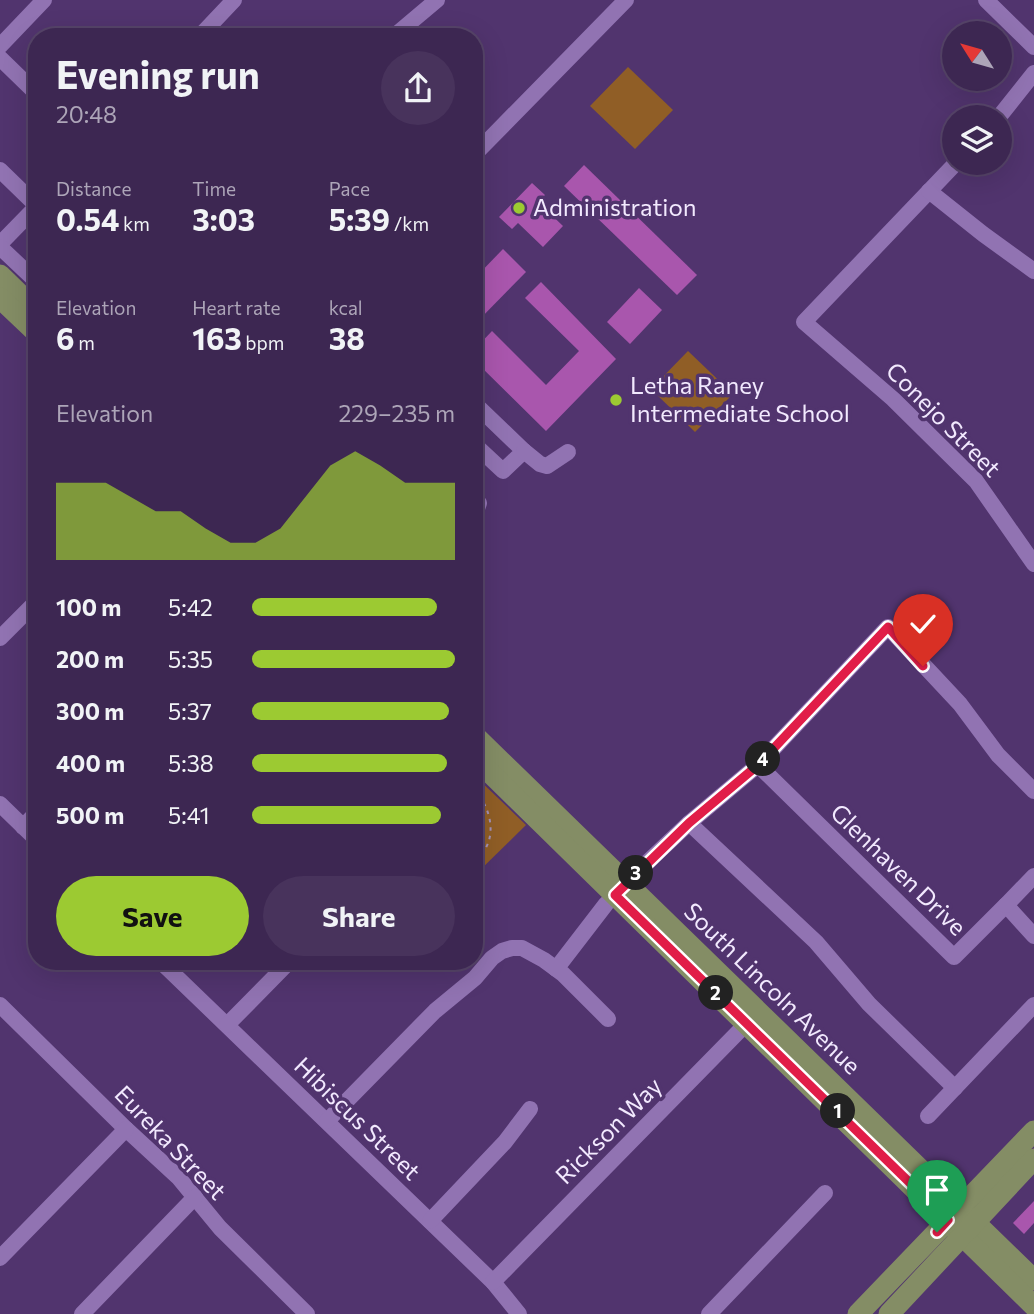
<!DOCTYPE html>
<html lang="en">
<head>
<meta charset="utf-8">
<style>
  :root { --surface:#3d2752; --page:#48335c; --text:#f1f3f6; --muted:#ada5b8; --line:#564469; --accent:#9cca32 }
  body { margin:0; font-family:Commissioner,sans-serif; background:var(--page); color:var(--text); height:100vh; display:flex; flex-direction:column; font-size:26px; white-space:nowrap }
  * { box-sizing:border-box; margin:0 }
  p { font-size:23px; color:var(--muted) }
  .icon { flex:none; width:38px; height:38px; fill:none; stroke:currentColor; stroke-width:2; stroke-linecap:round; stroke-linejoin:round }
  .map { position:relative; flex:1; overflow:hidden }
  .panel { position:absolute; left:28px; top:28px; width:455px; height:942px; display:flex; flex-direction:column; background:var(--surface); border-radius:28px; box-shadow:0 7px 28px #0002,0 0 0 2px var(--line) }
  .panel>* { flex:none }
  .needle { width:46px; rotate:307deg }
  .buttons { position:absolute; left:942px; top:21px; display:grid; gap:14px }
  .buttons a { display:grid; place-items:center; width:70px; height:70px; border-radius:50%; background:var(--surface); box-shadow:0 7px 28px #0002,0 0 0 2px var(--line); font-size:35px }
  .pin { position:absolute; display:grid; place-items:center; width:60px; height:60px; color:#fff; margin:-72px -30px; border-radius:50% 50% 50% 0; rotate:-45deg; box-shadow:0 0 7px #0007 }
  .pin .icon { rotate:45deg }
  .km { position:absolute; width:35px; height:35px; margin:-18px; border-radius:50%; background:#222; color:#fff; font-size:19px; line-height:35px; text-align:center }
  .round { display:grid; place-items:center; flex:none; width:74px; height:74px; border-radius:37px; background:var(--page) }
  .summary { display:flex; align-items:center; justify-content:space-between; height:119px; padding:0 28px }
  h1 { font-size:38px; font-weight:700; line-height:52px }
  .figures { display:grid; grid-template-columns:repeat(3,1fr); gap:10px; height:119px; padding:7px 28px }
  .figures div { display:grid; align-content:center }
  .figures b { font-size:30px; font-weight:700 }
  .figures small { font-size:19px; font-weight:400 }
  .figures p { font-size:19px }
  .chart { height:196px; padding:14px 28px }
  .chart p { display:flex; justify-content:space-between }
  .chart svg { width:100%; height:126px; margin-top:7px; fill:var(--accent); opacity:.7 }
  .primary-button { display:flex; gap:14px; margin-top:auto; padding:14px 28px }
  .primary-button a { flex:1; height:80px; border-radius:42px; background:var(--accent); color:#111; font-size:28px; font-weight:700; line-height:80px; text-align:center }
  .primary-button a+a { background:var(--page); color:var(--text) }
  ul { padding:0 28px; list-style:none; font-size:23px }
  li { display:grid; grid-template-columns:112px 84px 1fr; align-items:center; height:52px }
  li i { height:18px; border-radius:9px; background:var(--accent) }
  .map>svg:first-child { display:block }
  .green { fill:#905e26 }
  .building { fill:#a956ad }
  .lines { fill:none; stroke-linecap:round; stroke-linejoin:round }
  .path { stroke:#a491b8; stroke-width:2; stroke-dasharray:3.5 5; stroke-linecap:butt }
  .minor { stroke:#9173b2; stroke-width:16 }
  .major { stroke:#848d65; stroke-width:21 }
  .route-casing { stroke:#fff; stroke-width:14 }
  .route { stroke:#e11d48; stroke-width:9 }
  .poi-dot { fill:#9cca32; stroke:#51346e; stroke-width:2.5 }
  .labels { text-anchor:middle; stroke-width:7; stroke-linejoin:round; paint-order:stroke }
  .poi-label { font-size:24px; fill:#f2e9fe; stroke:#51346e; text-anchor:start }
  .street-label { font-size:24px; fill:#f2e9fe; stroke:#51346e }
</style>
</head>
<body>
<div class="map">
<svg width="1034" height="1314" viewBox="0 0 1034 1314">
  <rect width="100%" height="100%" fill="#51346e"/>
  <g class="green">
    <path d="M628,67L673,110L635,149L590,106Z"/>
    <path d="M688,351L733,394L695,432L651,389Z"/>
    <path d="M474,775L526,825L474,876Z"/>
  </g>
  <g class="building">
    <path d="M584,165L697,275L677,295L564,186Z"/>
    <path d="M532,183L545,195L538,202L563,226L543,247L518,223L512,229L499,217Z"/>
    <path d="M503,249L526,272L474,325V279Z"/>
    <path d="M541,282L616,359L546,431L474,360V350L492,331L546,385L579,351L525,298Z"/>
    <path d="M639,288L662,310L630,344L607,322Z"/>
    <path d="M1034,1201V1223L1024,1234L1013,1223Z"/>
  </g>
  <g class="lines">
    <path class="path" d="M474,789C493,810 499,843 474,861"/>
    <g class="minor">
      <path d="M986,0L1034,47"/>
      <path d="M199,37L234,0"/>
      <path d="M393,37L437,0"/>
      <path d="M0,46L44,0"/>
      <path d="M0,58L37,94"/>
      <path d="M999,117L1034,73"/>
      <path d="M474,155L626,0"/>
      <path d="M956,163L804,322L893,399L976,481L1034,564"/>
      <path d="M0,170L37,206"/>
      <path d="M929,191L983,234L1034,271"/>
      <path d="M0,244L37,206"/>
      <path d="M0,247L37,282"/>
      <path d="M474,403L524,451L503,471L474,444"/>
      <path d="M524,451L540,464L547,466L568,452"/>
      <path d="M474,497L479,503L474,517"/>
      <path d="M0,638L37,601"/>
      <path d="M758,765L954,957L1006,905L1034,936"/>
      <path d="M0,804L37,840"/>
      <path d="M689,823L816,942L869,1004L955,1088"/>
      <path d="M23,827L37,812"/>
      <path d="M1006,905L1034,876"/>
      <path d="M160,961L493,1282L519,1314"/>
      <path d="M556,969L606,904L637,872L689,823L758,765L888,627L960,704L998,755L1034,791"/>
      <path d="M0,1005L126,1129L178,1177L220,1228L307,1314"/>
      <path d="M227,1025L290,961"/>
      <path d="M928,1116L1034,1005"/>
      <path d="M327,1121L435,1011L475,978L492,958L502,951L512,948H522L544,960L563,974L608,1019"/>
      <path d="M430,1221L505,1142L530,1109"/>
      <path d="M0,1258L126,1129"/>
      <path d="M493,1282L753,1017"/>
      <path d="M82,1314L195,1197"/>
      <path d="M709,1314L825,1193"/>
    </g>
    <g class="major">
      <path d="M0,275L37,311"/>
      <path d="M0,298L37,333"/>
      <path d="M474,735L1034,1280"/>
      <path d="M474,757L1034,1306"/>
      <path d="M858,1314L1034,1131"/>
      <path d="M889,1314L1034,1159"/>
    </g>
  </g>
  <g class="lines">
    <defs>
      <path id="route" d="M923,666L888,627L758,765L689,823L615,895L948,1220L937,1232"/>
    </defs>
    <use href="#route" class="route-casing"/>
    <use href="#route" class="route"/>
  </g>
  <g class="poi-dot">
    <circle cx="519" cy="208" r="7"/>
    <circle cx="616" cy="400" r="7"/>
  </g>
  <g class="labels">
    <g class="poi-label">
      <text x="533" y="216">Administration</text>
      <text x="630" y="394">Letha Raney<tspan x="630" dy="28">Intermediate School</tspan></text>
    </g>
    <g class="street-label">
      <text transform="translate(943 420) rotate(45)" y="8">Conejo Street</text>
      <text transform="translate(898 870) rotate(44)" y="8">Glenhaven Drive</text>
      <text transform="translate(772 989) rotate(44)" y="8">South Lincoln Avenue</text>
      <text transform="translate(357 1119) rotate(44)" y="8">Hibiscus Street</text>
      <text transform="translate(609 1131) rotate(-45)" y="8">Rickson Way</text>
      <text transform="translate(170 1143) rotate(46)" y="8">Eureka Street</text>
    </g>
  </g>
</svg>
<div class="buttons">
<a><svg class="needle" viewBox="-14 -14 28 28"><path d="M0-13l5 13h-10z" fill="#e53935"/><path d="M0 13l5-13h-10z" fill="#ada5b8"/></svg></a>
<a><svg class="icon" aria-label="layers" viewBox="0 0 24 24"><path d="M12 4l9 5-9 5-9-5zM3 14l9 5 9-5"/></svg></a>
</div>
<div class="pin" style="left:937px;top:1232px;background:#1e9e55"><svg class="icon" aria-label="arrive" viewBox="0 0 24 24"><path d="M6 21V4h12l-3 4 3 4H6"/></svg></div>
<div class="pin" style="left:923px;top:666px;background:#d93025"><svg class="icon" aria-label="check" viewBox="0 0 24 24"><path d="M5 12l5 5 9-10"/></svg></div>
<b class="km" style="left:838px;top:1111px">1</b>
<b class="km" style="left:716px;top:993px">2</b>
<b class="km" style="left:636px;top:873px">3</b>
<b class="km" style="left:763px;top:759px">4</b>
<section class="panel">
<div class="summary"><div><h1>Evening run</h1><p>20:48</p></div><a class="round"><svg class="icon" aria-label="share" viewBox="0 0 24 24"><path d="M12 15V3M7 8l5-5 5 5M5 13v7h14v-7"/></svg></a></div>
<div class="figures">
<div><p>Distance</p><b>0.54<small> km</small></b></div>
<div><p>Time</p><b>3:03</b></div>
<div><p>Pace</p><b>5:39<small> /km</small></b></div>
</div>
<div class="figures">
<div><p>Elevation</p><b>6<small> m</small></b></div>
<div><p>Heart rate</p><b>163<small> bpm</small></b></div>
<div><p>kcal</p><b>38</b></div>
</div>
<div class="chart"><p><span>Elevation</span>229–235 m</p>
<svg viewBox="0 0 160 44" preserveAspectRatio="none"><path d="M0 44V17L10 17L20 17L30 22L40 27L50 27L60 33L70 38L80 38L90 33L100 22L110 11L120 6L130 11L140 17L150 17L160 17V44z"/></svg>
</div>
<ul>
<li><b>100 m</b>5:42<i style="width:91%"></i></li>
<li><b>200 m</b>5:35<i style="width:100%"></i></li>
<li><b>300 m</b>5:37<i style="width:97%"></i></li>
<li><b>400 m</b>5:38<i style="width:96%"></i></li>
<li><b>500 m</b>5:41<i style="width:93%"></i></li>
</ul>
<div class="primary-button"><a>Save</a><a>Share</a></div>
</section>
</div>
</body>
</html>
